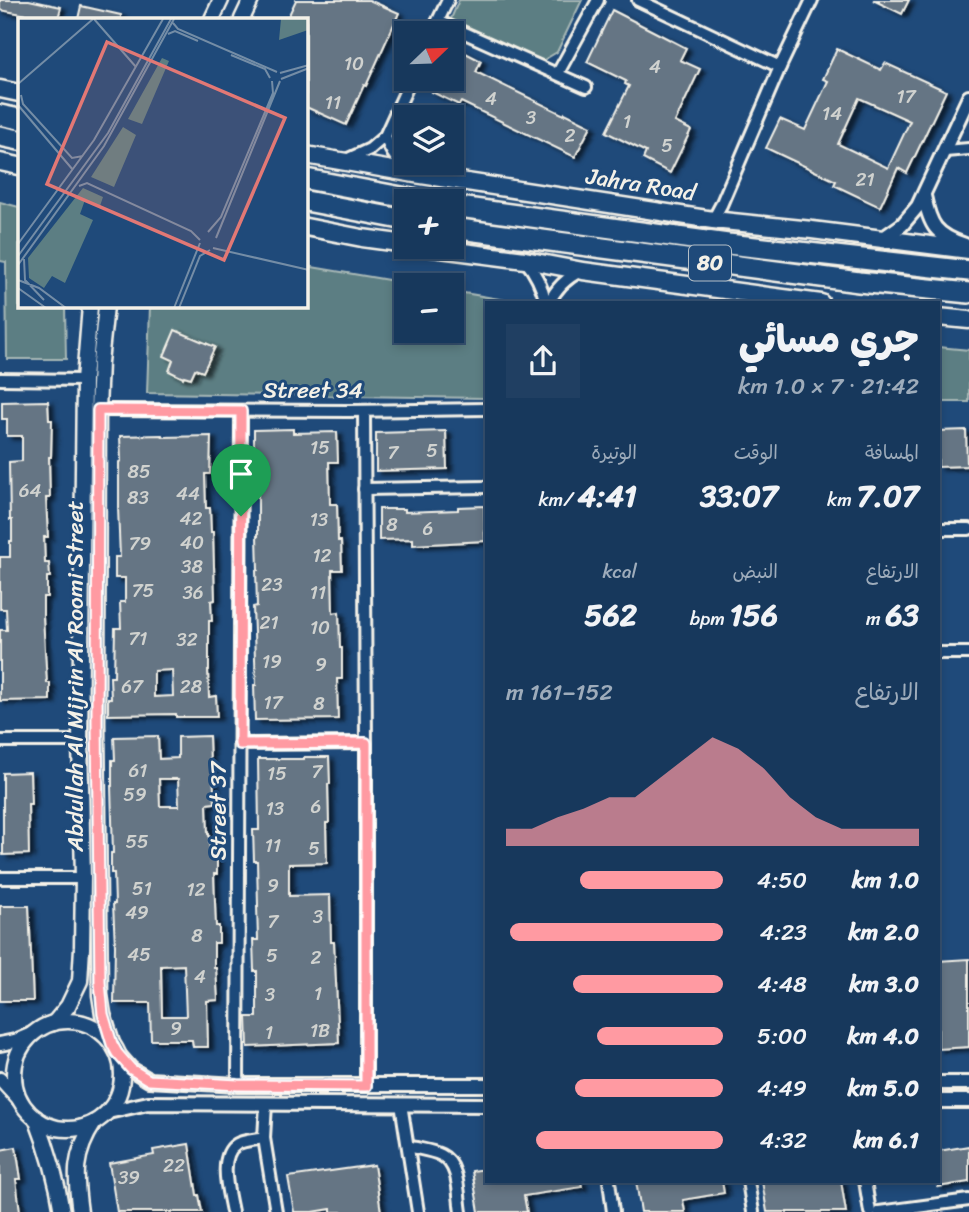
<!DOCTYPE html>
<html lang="ar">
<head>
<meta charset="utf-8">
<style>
  :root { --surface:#17385c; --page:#203f62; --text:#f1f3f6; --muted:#9eacbb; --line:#365272; --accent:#ff9aa2 }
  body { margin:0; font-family:Sriracha,"Playpen Sans Arabic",sans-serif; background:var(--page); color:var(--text); direction:rtl; height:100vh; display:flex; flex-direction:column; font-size:26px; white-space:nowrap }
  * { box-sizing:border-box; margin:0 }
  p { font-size:23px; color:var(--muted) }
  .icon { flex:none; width:38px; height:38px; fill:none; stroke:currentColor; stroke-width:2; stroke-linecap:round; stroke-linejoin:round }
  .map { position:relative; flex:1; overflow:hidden; direction:ltr }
  .details { position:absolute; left:485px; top:301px; width:455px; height:882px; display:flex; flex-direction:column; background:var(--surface); border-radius:0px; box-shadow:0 4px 10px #0003,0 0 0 2px var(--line); direction:rtl }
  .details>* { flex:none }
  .needle { width:46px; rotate:67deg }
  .tools { position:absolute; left:394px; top:21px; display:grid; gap:14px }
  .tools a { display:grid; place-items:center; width:70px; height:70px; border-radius:0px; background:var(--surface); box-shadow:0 4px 10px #0003,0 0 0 2px var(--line); font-size:35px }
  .pin { position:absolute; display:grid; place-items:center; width:60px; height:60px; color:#fff; margin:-72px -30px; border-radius:50% 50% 50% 0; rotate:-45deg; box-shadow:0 0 7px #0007 }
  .pin .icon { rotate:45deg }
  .round { display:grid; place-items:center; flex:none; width:74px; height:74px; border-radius:0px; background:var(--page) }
  .head { display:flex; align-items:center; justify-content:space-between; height:119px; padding:0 21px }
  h1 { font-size:38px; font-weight:800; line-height:52px }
  .stats { display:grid; grid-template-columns:repeat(3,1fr); gap:10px; height:119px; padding:7px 21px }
  .stats div { display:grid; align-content:center }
  .stats b { font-size:30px; font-weight:800 }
  .stats small { font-size:19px; font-weight:400 }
  .stats p { font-size:19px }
  .chart { height:196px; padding:14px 21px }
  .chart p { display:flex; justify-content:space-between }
  .chart svg { width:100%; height:126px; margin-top:7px; fill:var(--accent); opacity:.7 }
  ul { padding:0 21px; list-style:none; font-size:23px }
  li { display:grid; grid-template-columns:112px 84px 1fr; align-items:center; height:52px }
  li i { height:18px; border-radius:9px; background:var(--accent) }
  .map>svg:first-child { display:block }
  .green { fill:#5c7e83; stroke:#a8b8b6; stroke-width:2 }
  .building { fill:#657584; stroke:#f4f1e8; stroke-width:2; fill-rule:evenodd; filter:url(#shadow) }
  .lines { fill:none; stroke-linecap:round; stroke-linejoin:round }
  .minor-casing { stroke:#f4f1e8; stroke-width:16 }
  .tertiary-casing { stroke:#f4f1e8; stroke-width:18 }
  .secondary-casing { stroke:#f4f1e8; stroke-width:19 }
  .primary-casing { stroke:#f4f1e8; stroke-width:21 }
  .motorway-casing { stroke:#f4f1e8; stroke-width:24 }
  .minor { stroke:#1f4a7a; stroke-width:10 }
  .tertiary { stroke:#1f4a7a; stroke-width:12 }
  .secondary { stroke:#1f4a7a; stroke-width:14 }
  .primary { stroke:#1f4a7a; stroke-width:16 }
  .motorway { stroke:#1f4a7a; stroke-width:19 }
  .route-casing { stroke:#fff; stroke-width:14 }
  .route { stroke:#ff9aa2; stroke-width:9 }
  .labels { text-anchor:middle; stroke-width:6; stroke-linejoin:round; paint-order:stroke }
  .number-label { font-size:19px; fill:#d0d2cf }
  .shield { fill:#1f4a7a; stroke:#b4bfc7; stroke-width:2 }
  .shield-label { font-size:21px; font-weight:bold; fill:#f4f1e8 }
  .street-label { font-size:23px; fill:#f4f1e8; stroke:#1f4a7a }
  .inset-road { fill:none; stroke:#748da6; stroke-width:2 }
  .view { fill:#e27875; fill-opacity:0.15; stroke:#e27875; stroke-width:3.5 }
  .inset-edge { fill:none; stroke:#f4f1e8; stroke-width:3.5 }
</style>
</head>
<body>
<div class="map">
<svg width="969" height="1212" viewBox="0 0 969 1212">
  <defs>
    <filter id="shadow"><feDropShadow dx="5" dy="3" stdDeviation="2" flood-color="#0009"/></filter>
  </defs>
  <rect width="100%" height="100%" fill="#1f4a7a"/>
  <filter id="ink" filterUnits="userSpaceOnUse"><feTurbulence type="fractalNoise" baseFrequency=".0143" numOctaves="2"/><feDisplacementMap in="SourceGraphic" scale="14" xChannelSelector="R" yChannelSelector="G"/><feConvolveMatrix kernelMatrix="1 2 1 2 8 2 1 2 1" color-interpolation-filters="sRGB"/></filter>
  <g filter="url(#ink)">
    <g class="green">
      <path d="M459,0H582L557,52L542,61L450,21Z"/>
      <path d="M0,202L19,207V306H65L66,359H7L6,262L0,261Z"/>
      <path d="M306,266L418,285H406V331H452V291L517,302L486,303V398L147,393L150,306H306Z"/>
      <path d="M938,347L969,350V402H938Z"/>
    </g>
    <g class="building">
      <path d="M0,0H29L61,7L58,19H27L28,15L0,10Z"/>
      <path d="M296,0H369L399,13L366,86L364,85L346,125L306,107V19H287Z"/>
      <path d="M873,0H909L902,14Z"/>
      <path d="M81,6L121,15V19H78Z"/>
      <path d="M612,10L686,48L680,60L700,69L675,122L691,130L670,173L643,159L646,152L606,132L629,86L625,84L626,81L587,62Z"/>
      <path d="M454,47L481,61L476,72L564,115L565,113L591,126L575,157L461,102L459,105L432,92L439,79H452V53Z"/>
      <path d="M837,49L881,70L885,63L946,91L907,173L898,168L880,207L834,185L836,181L766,148L780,119L805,130L828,81L823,79ZM859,98L910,121L888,168L838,144Z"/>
      <path d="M175,330L215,347L203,372L195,369L191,378L184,376L183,378L169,371L173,360L164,356Z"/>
      <path d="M48,401L49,420H52L51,457H49L50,498H46L48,537H44L45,563H49L50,577H47V597H43V617L47,683H50V700L0,701V630H7L6,609H0V557H10V541H12V520H10L9,462L22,461V436H7V419H2V402Z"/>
      <path d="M293,429V433L337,432L338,462H329L330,504H337L338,541H341L342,570H332L333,613L339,612L340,648H342V679H337L338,719L255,720L254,685H256L253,607L257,606L256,570H258L257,536H258V495H254V430Z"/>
      <path d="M966,430L967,466L938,467V431Z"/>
      <path d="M446,431L447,469L376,471V433Z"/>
      <path d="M162,435L163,437L211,436L210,474H205L206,508H210L211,532H213L215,600L211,601L212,621H209V670H208L209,697L216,696L217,717H176V714L108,715V698H111L110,677H114L115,628H121L120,602H125V578H115V557H120L118,508H119V462L121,461L120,436ZM172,670L173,696L154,697V671Z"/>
      <path d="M484,506L485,541L413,545V539L379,540V509H405V512L458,510V507Z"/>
      <path d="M158,736L159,759L178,758V737L209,736L210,762H212L215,803L207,804L208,834H209L210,854H217V874H214L215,902L216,926H219V943H214V968H216L218,1000L207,1001L208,1047H193L192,1040H151L150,1003H114L115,946L113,904H115L114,873H111V853H113L111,786H112V760H115L114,737ZM159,779H178L179,806H160ZM184,965L186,1016H162L161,966Z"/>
      <path d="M304,757H329L330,784H328L329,823H326L327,863L289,864V896L330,895L331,942H334L339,1043L248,1047L247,1017H257V971H254L253,940H258L257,906H258L257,861H254L253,830H259L258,759H304Z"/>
      <path d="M30,772L31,804H28L29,854L3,855V773Z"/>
      <path d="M0,906H29L33,1001H0Z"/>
      <path d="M969,959V1047L938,1049V961Z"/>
      <path d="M189,1144L197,1195H199L202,1212H117L109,1163L154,1155L153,1150Z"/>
      <path d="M969,1146V1182L938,1187V1151Z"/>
      <path d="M16,1147L21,1179H16L20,1212H0V1150Z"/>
      <path d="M374,1165L381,1212H331V1209L313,1212H294L288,1177Z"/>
      <path d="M486,1169V1181H581L582,1187L524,1196L527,1212H479L472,1171Z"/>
      <path d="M636,1181H722L724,1193L683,1200L685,1212H641Z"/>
      <path d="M762,1181H841L846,1212H767Z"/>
    </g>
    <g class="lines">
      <defs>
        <g id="minor">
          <path d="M638,0L780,67"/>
          <path d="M438,21L586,87"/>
          <path d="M432,33L448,0"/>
          <path d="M558,73L598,0"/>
          <path d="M385,136C390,151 397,163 411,172"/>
          <path d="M945,151L969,149"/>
          <path d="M346,160L370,149L385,136L411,79"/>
          <path d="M713,220L721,205L780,67L812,0"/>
          <path d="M525,260C536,273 542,286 546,303"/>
          <path d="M549,303C556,288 566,278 581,271"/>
          <path d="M0,379L84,380"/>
          <path d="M98,410L349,411L486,409"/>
          <path d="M364,411L366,743V1086"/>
          <path d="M364,489L486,487"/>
          <path d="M938,529H969"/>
          <path d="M938,653H969"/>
          <path d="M0,741H80"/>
          <path d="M240,744L366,743"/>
          <path d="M0,878H83"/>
          <path d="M238,1085L241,411"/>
          <path d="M266,1104L264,1138L276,1212"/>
          <path d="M401,1104L418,1212"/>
          <path d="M408,1146C418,1149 431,1150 441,1155C460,1164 458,1195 461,1212"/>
          <path d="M609,1181L613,1212"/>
          <path d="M748,1181L753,1212"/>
          <path d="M865,1181L870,1212"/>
          <path d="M232,1212C229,1194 217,1156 237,1144C244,1140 256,1140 264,1138"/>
          <path d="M879,1212L969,1200"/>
        </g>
        <g id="tertiary">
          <path d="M924,196C930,225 935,235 965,245"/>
          <path d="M882,239L902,225L918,206L969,97"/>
          <path d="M0,1044L15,1041L34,1033"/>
          <path d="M117,1053L131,1069L149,1080L238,1085H486"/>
          <path d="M0,1079L22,1103"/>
          <path d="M938,1083H969"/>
          <path d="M938,1101H969"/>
          <path d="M108,1112L148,1103L486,1105"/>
        </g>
        <g id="secondary">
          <path d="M212,19L221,0"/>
          <path d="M242,19L251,0"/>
          <path d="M106,306L100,362L98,410L97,722L100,995L103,1014L112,1043"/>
          <circle cx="68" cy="1075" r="54"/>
          <path d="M54,1023L68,1006L80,981L82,948L83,878L80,741L84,380L90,306"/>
          <path d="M36,1118C48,1149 57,1179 62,1212"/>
          <path d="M80,1212C75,1176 73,1155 94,1123"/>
        </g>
        <g id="primary">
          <path d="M0,89L19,93"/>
          <path d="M306,155L415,174L713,220L812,230L969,250"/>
          <path d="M0,162L19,166"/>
          <path d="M306,227L362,238L406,244"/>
          <path d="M425,247L525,260L583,271L821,303"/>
          <path d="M938,317L969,320"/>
        </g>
        <g id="motorway">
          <path d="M0,115L19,119"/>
          <path d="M0,136L19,140"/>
          <path d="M306,179L423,201"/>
          <path d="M306,201L406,220"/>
          <path d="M452,206L728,244L969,271"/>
          <path d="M452,228L859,282L969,293"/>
        </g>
      </defs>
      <use href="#minor" class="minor-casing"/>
      <use href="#tertiary" class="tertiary-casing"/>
      <use href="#secondary" class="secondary-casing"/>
      <use href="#primary" class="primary-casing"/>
      <use href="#motorway" class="motorway-casing"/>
      <use href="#minor" class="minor"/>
      <use href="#tertiary" class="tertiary"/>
      <use href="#secondary" class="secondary"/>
      <use href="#primary" class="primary"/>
      <use href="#motorway" class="motorway"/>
    </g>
  </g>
  <g class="lines" filter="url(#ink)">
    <defs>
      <path id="route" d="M98,410L241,411L240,744L366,743V1086L238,1085L149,1080L131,1069L117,1053L112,1044L103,1014L100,982L97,722Z"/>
    </defs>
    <use href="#route" class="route-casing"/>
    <use href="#route" class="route"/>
  </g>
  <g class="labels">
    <g class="number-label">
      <text x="354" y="70">10</text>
      <text x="655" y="73">4</text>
      <text x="906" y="103">17</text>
      <text x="491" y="105">4</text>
      <text x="333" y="109">11</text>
      <text x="832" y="120">14</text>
      <text x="531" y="124">3</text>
      <text x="627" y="128">1</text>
      <text x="570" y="142">2</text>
      <text x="667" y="152">5</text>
      <text x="865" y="186">21</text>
      <text x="320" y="454">15</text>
      <text x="432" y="457">5</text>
      <text x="393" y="459">7</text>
      <text x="139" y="478">85</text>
      <text x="30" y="497">64</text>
      <text x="188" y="500">44</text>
      <text x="138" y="504">83</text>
      <text x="191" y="525">42</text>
      <text x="319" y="526">13</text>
      <text x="392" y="531">8</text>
      <text x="428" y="535">6</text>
      <text x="192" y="549">40</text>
      <text x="140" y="550">79</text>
      <text x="322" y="562">12</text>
      <text x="192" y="573">38</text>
      <text x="272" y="591">23</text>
      <text x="143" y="597">75</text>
      <text x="193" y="599">36</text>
      <text x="318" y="599">11</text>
      <text x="269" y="629">21</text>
      <text x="320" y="634">10</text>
      <text x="138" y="645">71</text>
      <text x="187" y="646">32</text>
      <text x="272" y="668">19</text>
      <text x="321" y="671">9</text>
      <text x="132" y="693">67</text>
      <text x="191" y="693">28</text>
      <text x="273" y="709">17</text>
      <text x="319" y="710">8</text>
      <text x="138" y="777">61</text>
      <text x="317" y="778">7</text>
      <text x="277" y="780">15</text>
      <text x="135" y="801">59</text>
      <text x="316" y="813">6</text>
      <text x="275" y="815">13</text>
      <text x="137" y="848">55</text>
      <text x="273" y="852">11</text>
      <text x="314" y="855">5</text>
      <text x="273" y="892">9</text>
      <text x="142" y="895">51</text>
      <text x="196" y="896">12</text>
      <text x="137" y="919">49</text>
      <text x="318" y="923">3</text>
      <text x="273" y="928">7</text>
      <text x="197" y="942">8</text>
      <text x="139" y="961">45</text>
      <text x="272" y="962">5</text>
      <text x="316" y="964">2</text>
      <text x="200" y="983">4</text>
      <text x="318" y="1000">1</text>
      <text x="270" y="1001">3</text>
      <text x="176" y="1035">9</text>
      <text x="320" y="1037">1B</text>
      <text x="269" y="1039">1</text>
      <text x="174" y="1172">22</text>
      <text x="129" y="1184">39</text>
    </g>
    <rect class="shield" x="689" y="245.5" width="42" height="35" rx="5"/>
    <g class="shield-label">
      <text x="710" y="270">80</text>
    </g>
    <g class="street-label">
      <text transform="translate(641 184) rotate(9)" y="8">Jahra Road</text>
      <text x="313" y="398">Street 34</text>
      <text transform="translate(75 676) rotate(-90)" y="8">Abdullah Al Mijrin Al Roomi Street</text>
      <text transform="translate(218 811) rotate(-90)" y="8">Street 37</text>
    </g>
  </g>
  <g transform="translate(18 18)">
    <rect width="290" height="290" fill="#1f4a7a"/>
    <path d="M263,1H290V12L261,22ZM144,40L151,43L124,106L110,101ZM105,109L118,117L96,169L73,159ZM65,170L85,179L82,188L67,182L62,196L75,202L47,265L34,258L26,270L11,260L10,240Z" fill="#5c7e83"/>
    <path class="inset-road" d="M76,1L118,49M155,5L160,11L259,54M150,16L157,13L180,23M213,37L247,51L252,60M262,55L291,47M263,61L291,50M0,66L75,1M3,77L5,86L54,140L65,138M0,87L55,152M61,168L69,165L173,213L182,222M190,214L203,199L255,75L254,63M198,220L262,63M0,226L76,122L145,1M195,230L291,252M0,238L90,115L153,1M6,241L7,262L26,282M0,247L86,128L156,1M0,262L21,270L48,290M0,270L28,290M156,290L182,225M161,290L182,238L192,232"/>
    <path class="view" d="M89,24L267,100L206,242L29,166Z"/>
    <rect width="290" height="290" class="inset-edge"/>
  </g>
</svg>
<div class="tools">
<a><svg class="needle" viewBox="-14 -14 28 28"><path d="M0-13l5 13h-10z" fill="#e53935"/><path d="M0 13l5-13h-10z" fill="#9eacbb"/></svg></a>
<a><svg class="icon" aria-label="layers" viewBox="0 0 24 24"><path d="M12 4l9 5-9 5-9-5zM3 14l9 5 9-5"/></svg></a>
<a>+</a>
<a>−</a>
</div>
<div class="pin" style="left:241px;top:516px;background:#1e9e55"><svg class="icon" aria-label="arrive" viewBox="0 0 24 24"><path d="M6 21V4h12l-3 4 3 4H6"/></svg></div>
<section class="details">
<div class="head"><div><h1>جري مسائي</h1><p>21:42 · 7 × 1.0 km</p></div><a class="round"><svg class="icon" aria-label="share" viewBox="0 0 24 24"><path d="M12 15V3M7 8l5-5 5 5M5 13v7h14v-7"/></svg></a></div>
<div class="stats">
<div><p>المسافة</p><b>7.07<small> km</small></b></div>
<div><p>الوقت</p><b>33:07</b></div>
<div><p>الوتيرة</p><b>4:41<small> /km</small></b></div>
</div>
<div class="stats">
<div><p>الارتفاع</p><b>63<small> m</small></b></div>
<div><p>النبض</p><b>156<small> bpm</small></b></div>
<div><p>kcal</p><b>562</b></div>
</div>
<div class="chart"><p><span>الارتفاع</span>152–161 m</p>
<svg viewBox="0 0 160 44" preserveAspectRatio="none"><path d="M0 44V38L10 38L20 34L30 31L40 27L50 27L60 20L70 13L80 6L90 10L100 17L110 27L120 34L130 38L140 38L150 38L160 38V44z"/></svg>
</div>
<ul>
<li><b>1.0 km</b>4:50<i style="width:66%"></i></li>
<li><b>2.0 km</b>4:23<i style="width:98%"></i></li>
<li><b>3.0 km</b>4:48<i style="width:69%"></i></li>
<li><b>4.0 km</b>5:00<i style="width:58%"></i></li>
<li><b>5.0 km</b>4:49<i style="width:68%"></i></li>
<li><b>6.1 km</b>4:32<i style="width:86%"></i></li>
</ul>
</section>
</div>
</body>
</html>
